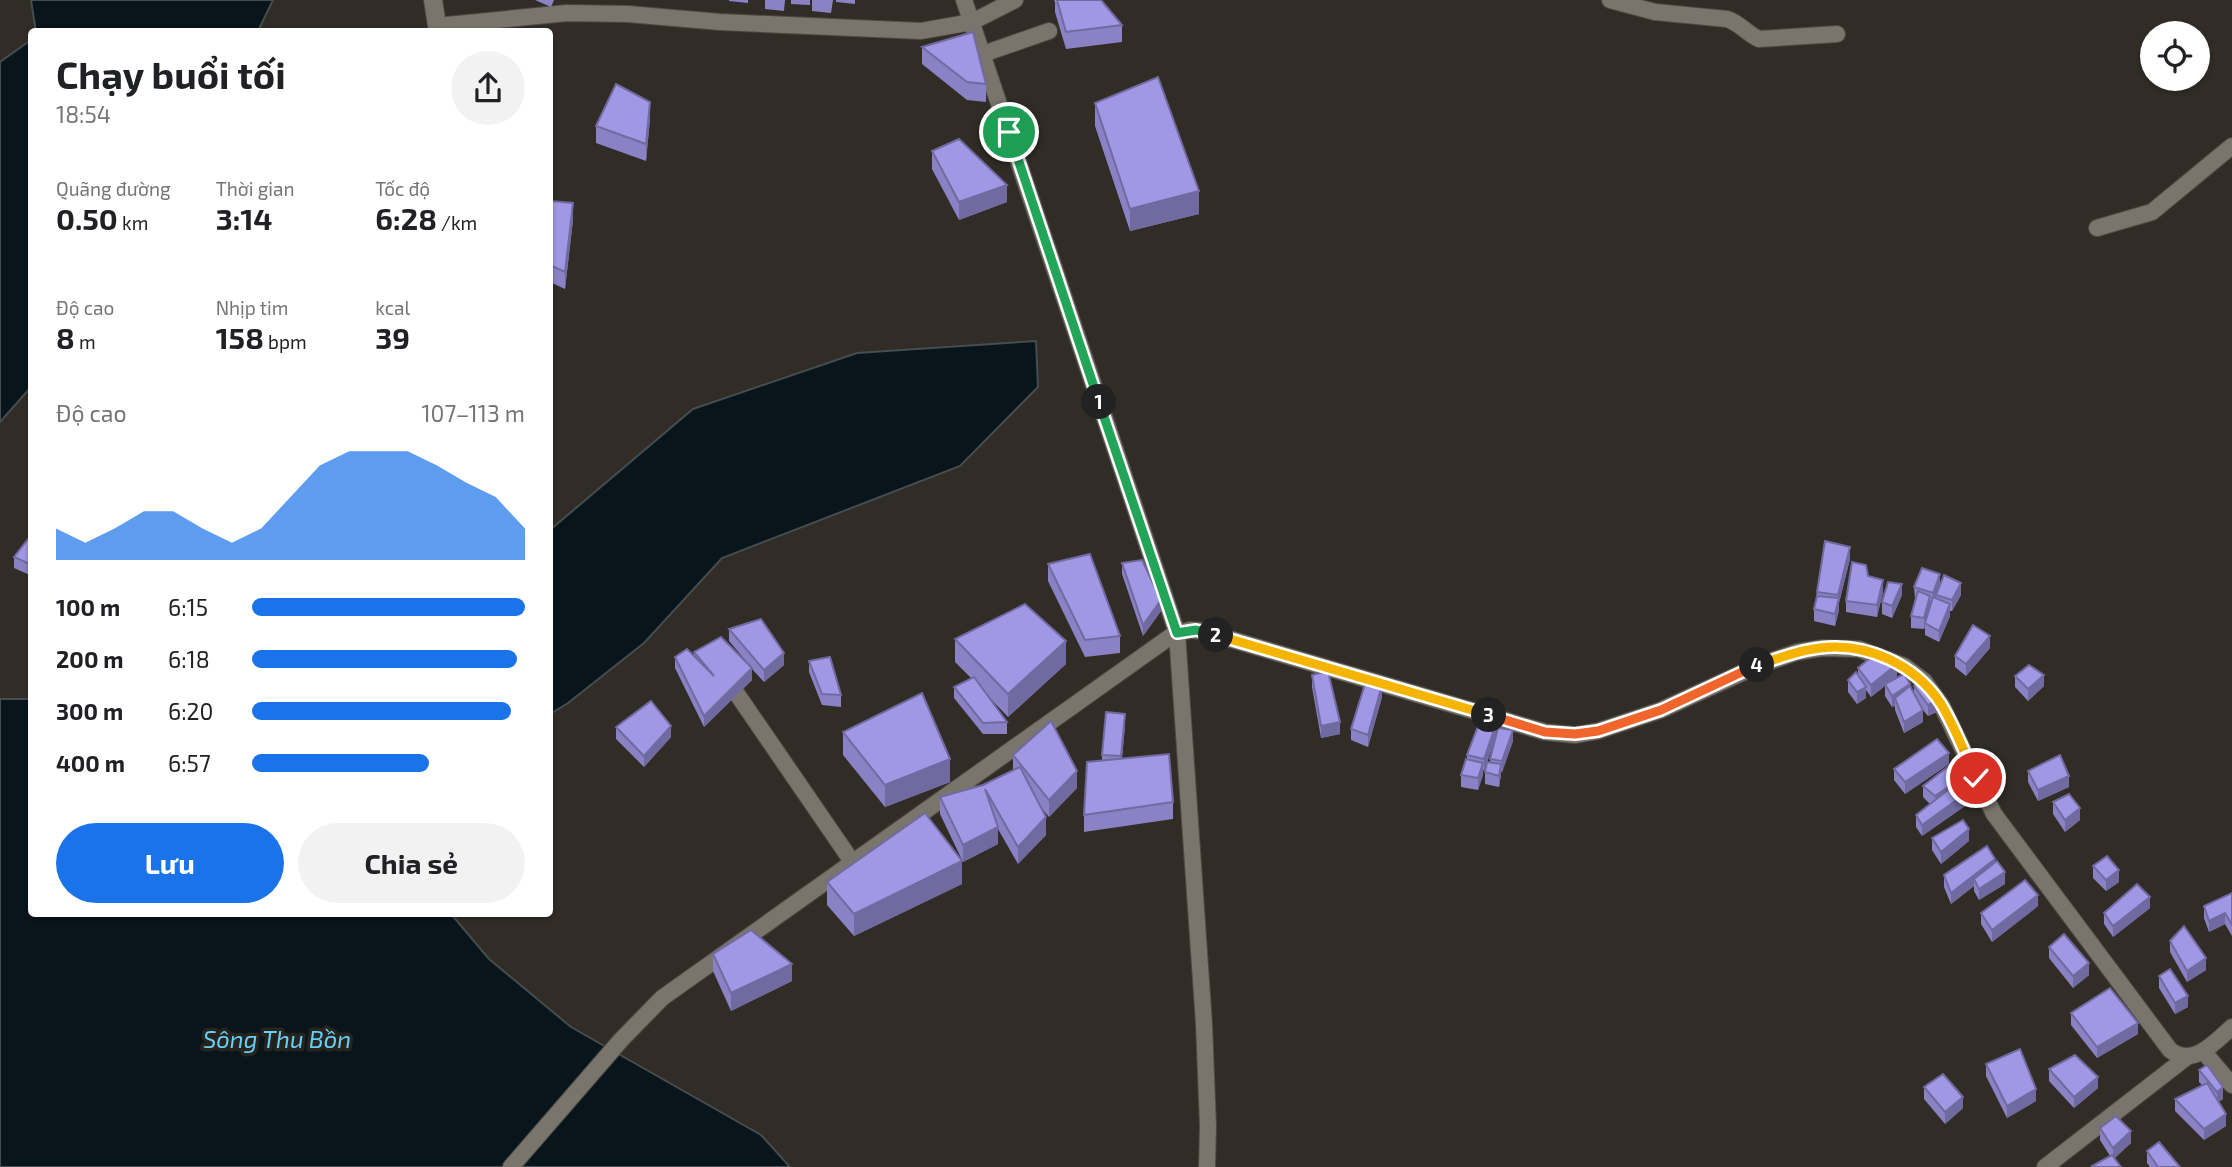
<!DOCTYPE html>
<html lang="vi">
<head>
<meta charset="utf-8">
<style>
  :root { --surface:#fff; --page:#f2f2f2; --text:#202124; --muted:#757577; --accent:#1a73e8 }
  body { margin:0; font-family:"Exo 2",sans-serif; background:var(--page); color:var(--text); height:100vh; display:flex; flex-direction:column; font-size:26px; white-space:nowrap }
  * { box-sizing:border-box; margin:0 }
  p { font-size:23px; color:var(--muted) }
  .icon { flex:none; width:38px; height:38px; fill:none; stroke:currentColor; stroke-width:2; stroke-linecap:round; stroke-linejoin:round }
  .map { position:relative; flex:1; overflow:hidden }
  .drawer { position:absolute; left:28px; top:28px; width:525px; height:889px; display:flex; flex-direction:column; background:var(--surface); border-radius:7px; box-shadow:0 2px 5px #0004 }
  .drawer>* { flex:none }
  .buttons { position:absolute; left:2140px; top:21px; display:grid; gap:14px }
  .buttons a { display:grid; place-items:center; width:70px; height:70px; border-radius:50%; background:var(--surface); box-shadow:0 2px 5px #0004; font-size:35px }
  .pin { position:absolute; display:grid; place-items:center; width:60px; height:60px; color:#fff; margin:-30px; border:4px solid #fff; border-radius:50%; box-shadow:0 2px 7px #0007 }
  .km { position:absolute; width:35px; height:35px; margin:-18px; border-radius:50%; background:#222; color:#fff; font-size:19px; line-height:35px; text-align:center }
  .round { display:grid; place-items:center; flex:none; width:74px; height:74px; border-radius:37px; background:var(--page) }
  .headline { display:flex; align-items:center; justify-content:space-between; height:119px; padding:0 28px }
  h1 { font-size:38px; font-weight:700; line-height:52px }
  .metrics { display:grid; grid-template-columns:repeat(3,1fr); gap:10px; height:119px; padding:7px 28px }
  .metrics div { display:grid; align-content:center }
  .metrics b { font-size:30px; font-weight:700 }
  .metrics small { font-size:19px; font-weight:400 }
  .metrics p { font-size:19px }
  .chart { height:196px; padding:14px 28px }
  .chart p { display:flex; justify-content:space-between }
  .chart svg { width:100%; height:126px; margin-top:7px; fill:var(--accent); opacity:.7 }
  .primary-button { display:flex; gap:14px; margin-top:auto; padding:14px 28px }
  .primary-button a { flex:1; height:80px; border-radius:42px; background:var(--accent); color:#fff; font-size:28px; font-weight:700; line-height:80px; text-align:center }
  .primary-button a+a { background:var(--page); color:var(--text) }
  ul { padding:0 28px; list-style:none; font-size:23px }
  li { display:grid; grid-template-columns:112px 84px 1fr; align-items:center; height:52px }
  li i { height:18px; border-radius:9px; background:var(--accent) }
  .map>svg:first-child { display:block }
  .water { fill:#08151b; stroke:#454d50; stroke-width:2 }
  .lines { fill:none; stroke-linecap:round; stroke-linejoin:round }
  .minor-casing { stroke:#4d4a44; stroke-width:18 }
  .tertiary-casing { stroke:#4d4a44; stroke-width:20 }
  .minor { stroke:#79746c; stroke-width:16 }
  .tertiary { stroke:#79746c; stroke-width:18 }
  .wall { fill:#8a82c5 }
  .shaded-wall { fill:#716aa0 }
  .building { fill:#a197e5; stroke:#716aa0; stroke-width:2 }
  .split-1-casing { stroke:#fff; stroke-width:14 }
  .split-2-casing { stroke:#fff; stroke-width:14 }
  .split-3-casing { stroke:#fff; stroke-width:14 }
  .split-4-casing { stroke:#fff; stroke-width:14 }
  .split-5-casing { stroke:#fff; stroke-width:14 }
  .split-1 { stroke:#22a559; stroke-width:9 }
  .split-2 { stroke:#22a559; stroke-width:9 }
  .split-3 { stroke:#f5b400; stroke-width:9 }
  .split-4 { stroke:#f0652b; stroke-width:9 }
  .split-5 { stroke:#f5b400; stroke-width:9 }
  .labels { text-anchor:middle; stroke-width:7; stroke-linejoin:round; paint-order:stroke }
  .water-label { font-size:24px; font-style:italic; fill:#66cff8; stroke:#27231d }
</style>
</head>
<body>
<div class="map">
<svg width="2232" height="1167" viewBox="0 0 2232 1167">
  <rect width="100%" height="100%" fill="#312d26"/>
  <g class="water">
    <path d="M31,0H273L258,31L36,32Z"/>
    <path d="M31,40V387L0,422V62Z"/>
    <path d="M1036,341L1038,387L960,466L722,558L644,643L568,703L550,714V530L693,409L857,353Z"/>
    <path d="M0,699H31L32,914H451L489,959L571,1027L761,1135L790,1167H0Z"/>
  </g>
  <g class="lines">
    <defs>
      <g id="minor">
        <path d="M964,0L1177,633L1204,1024L1208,1126L1207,1167"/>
        <path d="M1610,0L1655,12L1727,19C1740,23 1747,34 1759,39L1837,34"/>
        <path d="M437,26L567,13L628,14L720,22L921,31L972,22L1015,0"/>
        <path d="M983,54L1049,31"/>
        <path d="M2097,228L2152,212L2232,146"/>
        <path d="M737,694L853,863"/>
        <path d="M2203,1051L2232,1085"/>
        <path d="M511,1167L621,1040L662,998L1174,634L1190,630L1203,631L1545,732L1575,735L1598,731L1661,710L1757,666L1797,652L1822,648L1859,649L1904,666L1924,681L1942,706L1994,814L2170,1050C2193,1068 2215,1042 2232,1027"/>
        <path d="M2045,1167L2187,1057"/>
      </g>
      <path id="tertiary" d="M433,0L438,32"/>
    </defs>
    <use href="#minor" class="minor-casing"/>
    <use href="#tertiary" class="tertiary-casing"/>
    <use href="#minor" class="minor"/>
    <use href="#tertiary" class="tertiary"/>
  </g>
  <g class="wall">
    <path d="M535,0H554L551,7Z"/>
    <path d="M729,0H748V3L729,1Z"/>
    <path d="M765,0H785L784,11L765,9Z"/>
    <path d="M791,0H810V5L791,4Z"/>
    <path d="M812,0H833L831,13L812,11Z"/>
    <path d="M836,0H855V4L836,2Z"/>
    <path d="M1054,0H1101L1122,25V42L1066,49L1055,12V2Z"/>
    <path d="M922,47L986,84V102L967,100L922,64Z"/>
    <path d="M1095,103L1199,214L1130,231L1095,126Z"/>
    <path d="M650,119L646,161L596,143V126Z"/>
    <path d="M932,151L1007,202L959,220L932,169Z"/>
    <path d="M550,201L573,220L565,289L550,282Z"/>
    <path d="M32,534V576L14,568V557Z"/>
    <path d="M1850,559L1839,603V610L1835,626L1814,621V609L1817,592Z"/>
    <path d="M1122,563L1161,611L1143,636L1122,574Z"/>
    <path d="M1048,564L1120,636V653L1085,657L1048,581Z"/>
    <path d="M1868,576L1883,592L1877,617L1846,612V601Z"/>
    <path d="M1940,585L1961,595L1952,611H1950V616L1939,642L1925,635V626L1924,629L1911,628V616L1915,599L1914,587Z"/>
    <path d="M1902,595L1892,618L1882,614V602Z"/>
    <path d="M729,629L784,665L764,682L752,669V680L704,727L675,668V657L694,656V652L751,667L729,641Z"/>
    <path d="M955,639L1066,664L1008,717L986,694L1007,722V734H983L954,698V687L971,678L955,662Z"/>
    <path d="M1990,648L1966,676L1955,667V656Z"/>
    <path d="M809,661L841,695V707L822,705L809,672Z"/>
    <path d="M1858,668L1897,676L1890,682L1910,687L1914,693V686L1939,711L1928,716L1923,710V722L1904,733L1895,710V706L1892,707L1885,696V686L1871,697L1866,690V698L1857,704L1848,692V680L1858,676Z"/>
    <path d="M1312,675L1340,734L1321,738L1312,687Z"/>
    <path d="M2015,676L2044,686L2028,701L2015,687Z"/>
    <path d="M1382,697L1368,747L1351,740V729Z"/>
    <path d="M1125,725L1122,759L1173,802V819L1084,832V815L1102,761V755Z"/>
    <path d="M616,727L671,737L644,767L616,739Z"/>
    <path d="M843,732L950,782L885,807L843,755Z"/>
    <path d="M1496,735L1513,741L1501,773L1499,787L1485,784V772L1490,762L1496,736L1484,771L1483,770V775L1478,790L1461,787V775L1467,759V755Z"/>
    <path d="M1013,755L1077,788L1049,817L1040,806L1046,835L1018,864L998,829V844L963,862L940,814V797L983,785L1013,770Z"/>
    <path d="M1949,764L1905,794L1894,780V769Z"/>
    <path d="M2028,771L2069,787L2038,801L2028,782Z"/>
    <path d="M1923,786L1963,789L1961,790L1965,806L1922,836L1916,827V815L1930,804L1923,797Z"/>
    <path d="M2053,802L2080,820L2065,832L2053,814Z"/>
    <path d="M1932,838L1969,841L1941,864L1932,850Z"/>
    <path d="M1995,863L2005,884L1979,900L1974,891V886L1951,904L1944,887V875Z"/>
    <path d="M2093,866L2119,882L2106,891L2093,878Z"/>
    <path d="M827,882L962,884L854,936L827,905Z"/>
    <path d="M2232,893V936L2225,924L2209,932L2204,918V906Z"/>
    <path d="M2038,906L1992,942L1981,924V913Z"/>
    <path d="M2150,908L2113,937L2104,924V913Z"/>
    <path d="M2170,941L2206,970L2187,982L2170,952Z"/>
    <path d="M2049,947L2089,975L2073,988L2049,958Z"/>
    <path d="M713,954L792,981L731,1011L713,971Z"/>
    <path d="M2159,976L2188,1007L2175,1014L2159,988Z"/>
    <path d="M2071,1013L2138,1034L2097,1058L2071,1025Z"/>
    <path d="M1986,1064L2036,1101L2007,1118L1986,1076Z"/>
    <path d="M2049,1069L2098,1088L2074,1108L2049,1081Z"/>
    <path d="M2199,1070L2223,1099L2218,1102L2226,1126L2204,1140L2175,1111V1099L2202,1085L2199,1082Z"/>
    <path d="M1924,1087L1963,1108L1945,1124L1924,1099Z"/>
    <path d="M2100,1128L2131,1143L2114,1158L2121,1167H2092V1166L2110,1156L2100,1140Z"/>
    <path d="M2147,1151L2180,1167H2150L2147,1163Z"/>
  </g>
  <g class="shaded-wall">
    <path d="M650,102V119L646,161V144Z"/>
    <path d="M1007,185V202L959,220V202Z"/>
    <path d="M1199,191V214L1130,231V209Z"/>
    <path d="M573,203V220L565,289V272Z"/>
    <path d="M1850,547V559L1839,603V610L1835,626V614L1838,602V595Z"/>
    <path d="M1940,574V585L1933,605V593Z"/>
    <path d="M1883,580V592L1877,617V605Z"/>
    <path d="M1961,583V595L1952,611V600Z"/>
    <path d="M1902,584V595L1892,618V606Z"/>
    <path d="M1930,596V608L1924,629V618Z"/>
    <path d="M1161,600V611L1143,636V625Z"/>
    <path d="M1950,604V616L1939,642V631Z"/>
    <path d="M1990,636V648L1966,676V664Z"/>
    <path d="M1066,641V664L1008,717V694Z"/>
    <path d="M784,653V665L764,682V670Z"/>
    <path d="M1897,664V676L1871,697V685Z"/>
    <path d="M752,668V680L704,727V716Z"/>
    <path d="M2044,675V686L2028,701V689Z"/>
    <path d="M1910,684V695L1895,698V706L1892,707V696Z"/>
    <path d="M1382,685V697L1368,747V735Z"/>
    <path d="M1866,687V698L1857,704V692Z"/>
    <path d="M1939,700V711L1928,716V705Z"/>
    <path d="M1923,710V722L1904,733V722Z"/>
    <path d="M1125,714V725L1121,768V756Z"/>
    <path d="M1340,722V734L1321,738V726Z"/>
    <path d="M1496,724V735L1484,771V759Z"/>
    <path d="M671,726V737L644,767V756Z"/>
    <path d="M1513,730V741L1502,773V761Z"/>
    <path d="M1949,753V764L1905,794V782Z"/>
    <path d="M950,759V782L885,807V785Z"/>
    <path d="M1483,763V775L1478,790V778Z"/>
    <path d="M1501,764V776L1499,787V776Z"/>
    <path d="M1077,771V788L1049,817V800Z"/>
    <path d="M2069,776V787L2038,801V790Z"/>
    <path d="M1963,777V789L1935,808V796Z"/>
    <path d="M1965,794V806L1922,836V825Z"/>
    <path d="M2080,808V820L2065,832V820Z"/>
    <path d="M1046,817V835L1018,864V847Z"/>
    <path d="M998,827V844L963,862V845Z"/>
    <path d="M1969,829V841L1941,864V852Z"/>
    <path d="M1995,859V871L1974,879V886L1951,904V893Z"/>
    <path d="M962,861V884L854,936V914Z"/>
    <path d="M2119,870V882L2106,891V880Z"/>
    <path d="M2005,872V884L1979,900V889Z"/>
    <path d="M2038,895V906L1992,942V930Z"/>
    <path d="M2150,897V908L2113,937V926Z"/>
    <path d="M2225,913V924L2209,932V921Z"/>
    <path d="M2206,958V970L2187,982V971Z"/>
    <path d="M2089,963V975L2073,988V976Z"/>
    <path d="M792,964V981L731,1011V993Z"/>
    <path d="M2188,996V1007L2175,1014V1003Z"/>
    <path d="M2138,1023V1034L2097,1058V1047Z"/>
    <path d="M2098,1077V1088L2074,1108V1097Z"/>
    <path d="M2223,1087V1099L2217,1103V1092Z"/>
    <path d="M2036,1089V1101L2007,1118V1106Z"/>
    <path d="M1963,1097V1108L1945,1124V1112Z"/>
    <path d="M2226,1114V1126L2204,1140V1129Z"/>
    <path d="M2131,1131V1143L2113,1160V1148Z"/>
  </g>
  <g class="building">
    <path d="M1057,0H1101L1122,25L1066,32Z"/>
    <path d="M973,32L986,84L967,82L922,47Z"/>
    <path d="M1158,77L1199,191L1130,209L1095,103Z"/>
    <path d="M616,84L650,102L646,144L596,126Z"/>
    <path d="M959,139L1007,185L959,202L932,151Z"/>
    <path d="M550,201L573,203L565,272L550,265Z"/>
    <path d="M32,534V565L14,557Z"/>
    <path d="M1825,541L1850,547L1838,595L1817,592Z"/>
    <path d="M1090,554L1120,636L1085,640L1048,564Z"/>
    <path d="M1142,560L1161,600L1143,625L1122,563Z"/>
    <path d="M1852,562L1866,565L1868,576L1883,580L1877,605L1846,601Z"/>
    <path d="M1922,568L1940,574L1933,593L1914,587Z"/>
    <path d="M1944,575L1961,583L1952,600L1936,595Z"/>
    <path d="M1888,582L1902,584L1892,606L1882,602Z"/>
    <path d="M1918,591L1930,596L1924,618L1911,616Z"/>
    <path d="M1817,596L1839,598L1835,614L1814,609Z"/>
    <path d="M1933,597L1950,604L1939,631L1925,623Z"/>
    <path d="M1025,604L1066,641L1008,694L955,639Z"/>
    <path d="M761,619L784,653L764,670L729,629Z"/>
    <path d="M1973,625L1990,636L1966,664L1955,656Z"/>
    <path d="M721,637L752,668L704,716L675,657L687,649L714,676L694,652Z"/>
    <path d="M1881,649L1897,664L1871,685L1858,668Z"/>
    <path d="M830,657L841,695L822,694L809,661Z"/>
    <path d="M2029,665L2044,675L2028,689L2015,676Z"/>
    <path d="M1328,671L1340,722L1321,726L1312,675Z"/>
    <path d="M1856,672L1866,687L1857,692L1848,680Z"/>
    <path d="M1904,674L1910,684L1892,696L1885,684Z"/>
    <path d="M974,677L1007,722L983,723L954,687Z"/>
    <path d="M1923,679L1939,700L1928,705L1914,686Z"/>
    <path d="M1366,681L1382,685L1368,735L1351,729Z"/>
    <path d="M1910,686L1923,710L1904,722L1895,698Z"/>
    <path d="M922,693L950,759L885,785L843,732Z"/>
    <path d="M651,701L671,726L644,756L616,727Z"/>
    <path d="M1106,712L1125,714L1121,756L1102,755Z"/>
    <path d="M1051,721L1077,771L1049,800L1013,755Z"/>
    <path d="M1480,721L1496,724L1484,759L1467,755Z"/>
    <path d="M1498,728L1513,730L1502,761L1490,759Z"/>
    <path d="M1937,739L1949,753L1905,782L1894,769Z"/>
    <path d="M1169,754L1173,802L1084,815L1087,762Z"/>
    <path d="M2060,755L2069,776L2038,790L2028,771Z"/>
    <path d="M1466,759L1483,763L1478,778L1461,775Z"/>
    <path d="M1487,762L1501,764L1499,776L1485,772Z"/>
    <path d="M1950,765L1963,777L1935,796L1923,786Z"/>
    <path d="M1020,767L1046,817L1018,847L985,789L998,827L963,845L940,797L983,785Z"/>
    <path d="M1957,783L1965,794L1922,825L1916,815Z"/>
    <path d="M2069,794L2080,808L2065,820L2053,802Z"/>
    <path d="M925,813L962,861L854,914L827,882Z"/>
    <path d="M1963,820L1969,829L1941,852L1932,838Z"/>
    <path d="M1987,846L1995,859L1951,893L1944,875Z"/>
    <path d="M2107,856L2119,870L2106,880L2093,866Z"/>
    <path d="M1997,861L2005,872L1979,889L1974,879Z"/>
    <path d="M2025,880L2038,895L1992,930L1981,913Z"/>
    <path d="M2137,884L2150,897L2113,926L2104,913Z"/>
    <path d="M2232,893V925L2225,913L2209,921L2204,906Z"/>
    <path d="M2184,926L2206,958L2187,971L2170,941Z"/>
    <path d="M751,930L792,964L731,993L713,954Z"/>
    <path d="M2064,934L2089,963L2073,976L2049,947Z"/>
    <path d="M2170,969L2188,996L2175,1003L2159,976Z"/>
    <path d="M2110,988L2138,1023L2097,1047L2071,1013Z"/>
    <path d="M2020,1049L2036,1089L2007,1106L1986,1064Z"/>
    <path d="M2075,1055L2098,1077L2074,1097L2049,1069Z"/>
    <path d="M2207,1065L2223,1087L2217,1092L2199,1070Z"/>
    <path d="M1943,1074L1963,1097L1945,1112L1924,1087Z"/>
    <path d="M2207,1083L2226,1114L2204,1129L2175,1099Z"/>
    <path d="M2116,1116L2131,1131L2113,1148L2100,1128Z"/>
    <path d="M2159,1142L2180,1167H2158L2147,1151Z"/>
    <path d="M2112,1155L2121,1167H2093L2092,1166Z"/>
  </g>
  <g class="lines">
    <defs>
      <path id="split-1" d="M1009,132L1099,402"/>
      <path id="split-2" d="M1099,402L1177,633L1196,630L1216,635"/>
      <path id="split-3" d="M1216,635L1489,715"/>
      <path id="split-4" d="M1489,715L1545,732L1575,734L1598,731L1661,710L1757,665"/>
      <path id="split-5" d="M1757,665C1778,659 1798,650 1820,648C1867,642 1916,665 1941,704C1955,727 1965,754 1976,778"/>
    </defs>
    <use href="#split-1" class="split-1-casing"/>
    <use href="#split-2" class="split-2-casing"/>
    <use href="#split-3" class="split-3-casing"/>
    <use href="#split-4" class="split-4-casing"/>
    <use href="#split-5" class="split-5-casing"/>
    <use href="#split-1" class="split-1"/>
    <use href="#split-2" class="split-2"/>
    <use href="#split-3" class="split-3"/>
    <use href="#split-4" class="split-4"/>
    <use href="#split-5" class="split-5"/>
  </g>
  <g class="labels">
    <g class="water-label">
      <text x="277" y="1048">Sông Thu Bồn</text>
    </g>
  </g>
</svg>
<div class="buttons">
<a><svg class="icon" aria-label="locate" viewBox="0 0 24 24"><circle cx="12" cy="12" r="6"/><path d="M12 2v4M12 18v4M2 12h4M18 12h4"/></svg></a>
</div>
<div class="pin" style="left:1009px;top:132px;background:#1e9e55"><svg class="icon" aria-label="arrive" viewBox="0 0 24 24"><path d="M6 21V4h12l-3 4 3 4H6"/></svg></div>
<div class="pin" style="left:1976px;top:778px;background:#d93025"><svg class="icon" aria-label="check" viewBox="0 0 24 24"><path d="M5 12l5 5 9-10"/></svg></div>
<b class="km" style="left:1099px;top:402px">1</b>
<b class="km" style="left:1216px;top:635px">2</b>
<b class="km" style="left:1489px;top:715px">3</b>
<b class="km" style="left:1757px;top:665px">4</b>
<section class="drawer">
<div class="headline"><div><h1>Chạy buổi tối</h1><p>18:54</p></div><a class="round"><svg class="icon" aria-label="share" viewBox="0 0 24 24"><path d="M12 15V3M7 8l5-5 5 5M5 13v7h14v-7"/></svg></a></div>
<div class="metrics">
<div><p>Quãng đường</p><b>0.50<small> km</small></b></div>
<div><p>Thời gian</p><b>3:14</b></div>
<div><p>Tốc độ</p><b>6:28<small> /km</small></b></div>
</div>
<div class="metrics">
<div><p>Độ cao</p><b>8<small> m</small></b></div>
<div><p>Nhịp tim</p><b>158<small> bpm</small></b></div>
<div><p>kcal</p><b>39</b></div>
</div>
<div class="chart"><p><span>Độ cao</span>107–113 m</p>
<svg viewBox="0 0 160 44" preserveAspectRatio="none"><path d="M0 44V33L10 38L20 33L30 27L40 27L50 33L60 38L70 33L80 22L90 11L100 6L110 6L120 6L130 11L140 17L150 22L160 33V44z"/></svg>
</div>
<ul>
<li><b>100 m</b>6:15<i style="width:100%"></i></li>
<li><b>200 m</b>6:18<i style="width:97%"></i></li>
<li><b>300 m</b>6:20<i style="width:95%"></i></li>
<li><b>400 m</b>6:57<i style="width:65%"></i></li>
</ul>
<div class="primary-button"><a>Lưu</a><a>Chia sẻ</a></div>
</section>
</div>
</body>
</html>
